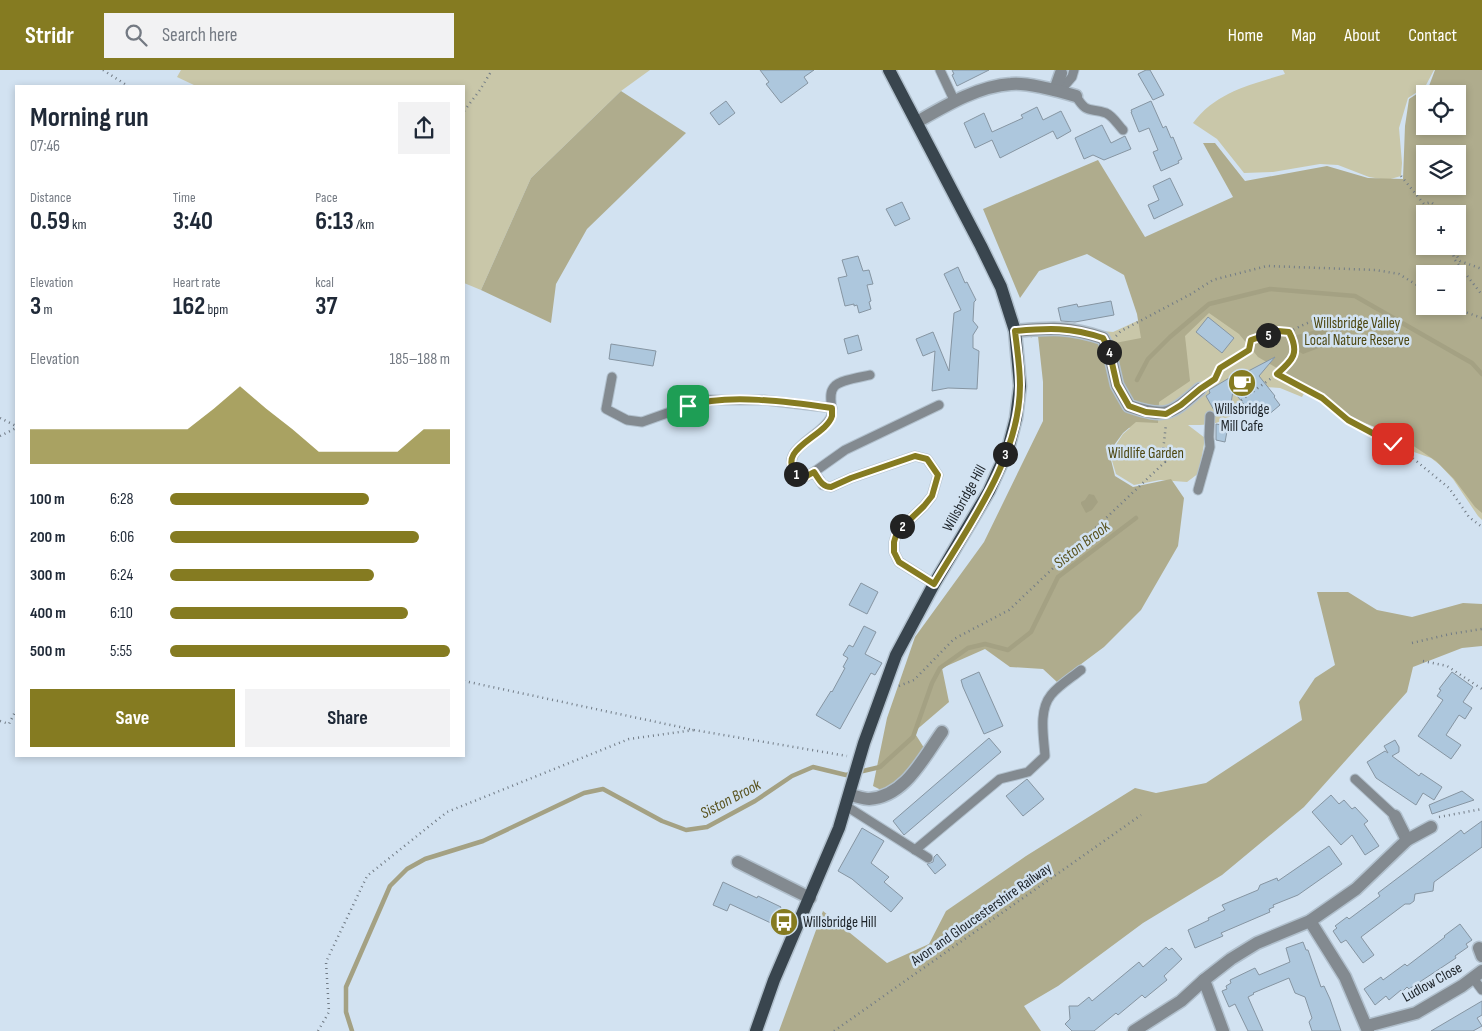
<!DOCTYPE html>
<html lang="en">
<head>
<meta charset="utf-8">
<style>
  :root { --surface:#fff; --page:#f2f2f3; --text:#1f2937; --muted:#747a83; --accent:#857b21 }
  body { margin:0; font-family:"Sofia Sans Condensed",sans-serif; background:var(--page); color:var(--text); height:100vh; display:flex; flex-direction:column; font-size:19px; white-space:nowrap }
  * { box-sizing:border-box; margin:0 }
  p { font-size:16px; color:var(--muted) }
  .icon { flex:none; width:28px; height:28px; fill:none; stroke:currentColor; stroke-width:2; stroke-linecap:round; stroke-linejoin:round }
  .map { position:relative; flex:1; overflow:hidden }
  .details { position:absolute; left:15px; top:15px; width:450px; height:672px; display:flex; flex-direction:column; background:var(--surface); border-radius:0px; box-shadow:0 2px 8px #0003 }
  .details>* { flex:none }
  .buttons { position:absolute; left:1416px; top:15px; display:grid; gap:10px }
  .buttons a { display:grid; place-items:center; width:50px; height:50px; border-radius:0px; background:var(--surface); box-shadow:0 2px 8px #0003; font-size:25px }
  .pin { position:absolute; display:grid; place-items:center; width:42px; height:42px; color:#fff; margin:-21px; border-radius:10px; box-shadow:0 2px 8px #0006 }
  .km { position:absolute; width:25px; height:25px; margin:-12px; border-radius:50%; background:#222; color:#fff; font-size:14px; line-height:25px; text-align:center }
  .round { display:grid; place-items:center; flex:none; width:52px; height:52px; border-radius:0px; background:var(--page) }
  .overview { display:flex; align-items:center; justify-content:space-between; height:85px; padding:0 15px }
  h1 { font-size:28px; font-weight:700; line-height:38px }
  .stats { display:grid; grid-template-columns:repeat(3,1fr); gap:8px; height:85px; padding:5px 15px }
  .stats div { display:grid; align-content:center }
  .stats b { font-size:25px; font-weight:700 }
  .stats small { font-size:14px; font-weight:400 }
  .stats p { font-size:14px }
  .chart { height:140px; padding:10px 15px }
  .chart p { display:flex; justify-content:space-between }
  .chart svg { width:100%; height:90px; margin-top:5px; fill:var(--accent); opacity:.7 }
  .button { display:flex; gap:10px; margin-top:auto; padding:10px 15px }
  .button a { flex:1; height:58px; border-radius:0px; background:var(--accent); color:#fff; font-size:20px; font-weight:700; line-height:58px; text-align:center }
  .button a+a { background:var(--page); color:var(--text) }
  ul { padding:0 15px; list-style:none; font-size:16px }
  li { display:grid; grid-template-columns:80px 60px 1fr; align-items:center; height:38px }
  li i { height:12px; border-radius:6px; background:var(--accent) }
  header { display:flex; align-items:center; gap:30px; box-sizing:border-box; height:70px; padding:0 25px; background:var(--accent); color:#fff }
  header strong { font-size:24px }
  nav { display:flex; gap:28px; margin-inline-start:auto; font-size:18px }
  .search { width:350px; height:45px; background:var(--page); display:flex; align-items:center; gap:12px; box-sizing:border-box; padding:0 18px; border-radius:0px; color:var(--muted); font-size:19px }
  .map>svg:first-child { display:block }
  .green { fill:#c9c7a9 }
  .forest { fill:#afac8d; fill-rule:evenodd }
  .water { fill:#a4a183 }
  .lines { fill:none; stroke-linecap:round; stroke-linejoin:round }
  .stream { stroke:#a4a183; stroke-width:4.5 }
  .building { fill:#adc7dd; stroke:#8695a2 }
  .lane-casing { stroke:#b1c0cd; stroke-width:11 }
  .street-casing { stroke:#b1c0cd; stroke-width:15 }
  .primary-casing { stroke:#b1c0cd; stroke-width:15 }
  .path { stroke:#717b85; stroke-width:2.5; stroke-dasharray:1 4; stroke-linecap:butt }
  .lane { stroke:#838a90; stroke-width:9 }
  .street { stroke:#838a90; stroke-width:12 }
  .primary { stroke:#39454e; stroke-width:12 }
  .route-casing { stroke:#fff; stroke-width:10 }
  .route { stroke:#857b21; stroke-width:6 }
  .labels { text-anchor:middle; stroke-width:5; stroke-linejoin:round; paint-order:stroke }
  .park-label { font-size:15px; fill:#4d4711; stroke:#d2e2f1 }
  .poi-label { font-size:15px; fill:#1d2328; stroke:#d2e2f1 }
  .street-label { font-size:15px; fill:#1d2328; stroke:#d2e2f1 }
  .water-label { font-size:16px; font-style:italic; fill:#59531f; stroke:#d2e2f1 }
</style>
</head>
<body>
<header>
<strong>Stridr</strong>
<div class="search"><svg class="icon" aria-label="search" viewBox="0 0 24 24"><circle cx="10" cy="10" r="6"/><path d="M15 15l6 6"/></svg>Search here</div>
<nav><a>Home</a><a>Map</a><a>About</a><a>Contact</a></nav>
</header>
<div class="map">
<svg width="1482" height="961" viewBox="0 0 1482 961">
  <rect width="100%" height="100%" fill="#d2e2f1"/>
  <g class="green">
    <path d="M181,0H650L621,21L531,108L481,220L464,213V16H196L177,7Z"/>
    <path d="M1283,0H1434L1425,17L1408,28L1399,58L1402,93L1401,106L1387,110L1369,107L1338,95L1320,94L1273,102L1244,103L1217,69L1193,53C1216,22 1250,15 1285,4Z"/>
    <path d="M1425,236L1482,247V450L1478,446L1453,409L1440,395L1431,388L1414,382L1409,374L1378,358L1350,348L1338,335L1328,328L1307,318L1302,327L1280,318L1267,317C1251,331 1234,349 1212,354C1204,355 1196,355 1188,355L1205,368L1199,403L1187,412L1160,410L1134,415L1116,404L1110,384L1123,364L1130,358L1111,354L1049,268L1033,266L1031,268L1028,256L1039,255L1113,262L1157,242Z"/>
  </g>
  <g class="forest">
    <path d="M1435,0H1482V443L1475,437L1454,409L1436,391L1406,371L1350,346L1322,323L1297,310L1258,287L1239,264L1209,243L1185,266L1190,311L1159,332L1158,353L1136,352L1123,363L1109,382L1115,406L1133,417L1171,409L1184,428L1178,476L1141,540L1104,577L1057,612L1043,599L1010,597L985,579L942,598L949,632L914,662L926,681L903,711L885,722L873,716L887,648L915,567L984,472L1043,351V312L1038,266L1071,260L1110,274L1141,268L1137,244L1124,205L1087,184L1039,201L1020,228L983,139L1098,90L1145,167L1233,127L1203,73H1215L1245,111L1327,96L1368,108L1403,109L1405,56L1409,29L1429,16ZM1425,24H1458V56H1425ZM1425,84H1458V116H1425ZM1425,144H1458V176H1425ZM1425,204H1458V236H1425Z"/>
    <path d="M621,21L686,63L587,159L556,214L551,253L481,220L531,108Z"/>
    <path d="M1317,522H1348L1377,540L1412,547L1463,533L1482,534V576L1462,578L1413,597L1407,622L1304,737L1222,805L1143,853L1058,916L1024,936L1041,961H779L823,841L887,893L929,874L946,841L1026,786L1135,718L1156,723L1206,713L1302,650L1299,632L1315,608L1335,595Z"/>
  </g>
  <g class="water">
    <path d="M1324,258L1327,260L1333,268L1332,273L1303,284L1298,281L1294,270L1297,265Z"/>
    <path d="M1089,424L1094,425L1098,432L1092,440L1086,443L1081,434V432L1085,430Z"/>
  </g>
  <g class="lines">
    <g class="stream">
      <path d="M1137,310L1148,289L1170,267L1209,234L1270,219L1355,226L1472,293L1482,304"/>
      <path d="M352,961L346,942V917L390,816L407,799L425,789L483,771L584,723L603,719L662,751L686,760L707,757L755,731L792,706L813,697L846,705L880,697L913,667L932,613L940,598L968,578L985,574L1008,580L1031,562L1058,507L1136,448"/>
    </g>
  </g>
  <g class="building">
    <path d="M760,0H814L804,7L808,13L781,33L766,14L769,12Z"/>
    <path d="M952,0H989L957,16L952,5L954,4Z"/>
    <path d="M1146,0H1150L1164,25L1153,30L1138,4Z"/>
    <path d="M726,31L735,43L719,55L710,43Z"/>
    <path d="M1151,31L1163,58L1166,56L1171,68L1173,67L1182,89L1178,91L1179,93L1161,101L1153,82L1158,80L1149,58L1139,62L1131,42H1132L1131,40Z"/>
    <path d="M1037,37L1043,50L1061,41L1071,61L1057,69L1053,61L1000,88L992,70L975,78L964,53L984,43L992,62L1023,48L1021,45Z"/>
    <path d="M1102,55L1111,73L1125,66L1131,79L1104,90L1093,85L1084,89L1075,68Z"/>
    <path d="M1170,108L1183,135L1154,149L1148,135L1159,130L1153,116Z"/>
    <path d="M902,132L910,149L895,156L886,139Z"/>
    <path d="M858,186L863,201L869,200L873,214L867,215L871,231L869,232L871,239L859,243L857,235L854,236V234L845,236L838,208L847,206L842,190Z"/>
    <path d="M958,197L965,213L967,212L976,230L974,232L973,251L978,257L973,265V278L979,281L977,319L948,318L932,321L935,281L923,286L916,269L933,262L949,301L954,243L961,240L944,204Z"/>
    <path d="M1111,231L1114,245L1075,252L1061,251L1058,238L1077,234L1078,237Z"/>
    <path d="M1208,247L1234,268L1222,283L1196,262Z"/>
    <path d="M858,265L862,280L848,284L844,269Z"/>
    <path d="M611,274L656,281L653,296L609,289Z"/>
    <path d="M1275,287L1259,306L1275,326L1274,327L1280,335L1267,346L1261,338L1253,345L1233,321L1231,333L1215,342L1206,326L1210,323L1209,320L1236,304L1235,308Z"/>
    <path d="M1216,354L1228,356L1225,372L1216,370Z"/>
    <path d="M861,513L878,522L867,544L849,535Z"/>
    <path d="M864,556L876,562L865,584L882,593L875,605L871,603L840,659L816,645L831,621L832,622L845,598L843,597L848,588L843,585L849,575L853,577Z"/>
    <path d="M979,602L1003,656L984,664L963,617L961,610Z"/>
    <path d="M1452,602L1473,617L1463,632L1472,638L1465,649L1459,645L1446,665L1461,675L1451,689L1418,666L1443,630L1437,626L1441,620L1439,619Z"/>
    <path d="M989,668L1001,682L904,765L893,751Z"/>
    <path d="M1395,670L1399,677V682L1392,686L1419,706L1421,703L1442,717L1434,730L1423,723L1416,735L1376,708L1367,692L1385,681L1388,683L1384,676Z"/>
    <path d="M1027,709L1044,729L1023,746L1006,726Z"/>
    <path d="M1462,721L1474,730L1432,744L1429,735Z"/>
    <path d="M1331,725L1339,734L1344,730L1352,739L1355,737L1368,751L1364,754L1379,776L1365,785L1352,765L1341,775L1312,742Z"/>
    <path d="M1482,751V777L1434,812L1433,821L1415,824L1414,831L1410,834H1405L1361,867L1374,885L1363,893L1346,870L1341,873L1333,861L1337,858L1335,856L1347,847L1349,849L1380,826L1378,823L1461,760L1464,764Z"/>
    <path d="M862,758L884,771L871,793L889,807L884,812L903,828L891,842L852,809L838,801Z"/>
    <path d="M1329,776L1342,794L1298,825L1273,835L1274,837L1269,839L1270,842L1221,863L1223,866L1195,878L1188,860L1209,850L1208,848L1225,840L1222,835L1258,820L1260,815L1277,808L1278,811Z"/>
    <path d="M937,784L946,795L935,804L927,794L933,792L934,787Z"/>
    <path d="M723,812L757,828L758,826L781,837L773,854L730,834L727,841L713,835Z"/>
    <path d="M1460,854L1472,870L1466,874L1468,877L1455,886L1456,888L1409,919L1407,917L1402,922L1401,920L1389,930L1386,926L1375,935L1364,919L1381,907L1383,910L1405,894L1407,896L1445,867L1444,866Z"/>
    <path d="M1303,872L1306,880H1308L1321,917L1324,916L1330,929L1341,961H1312L1309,952L1312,948L1305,927L1295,923L1289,908L1253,923L1254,924L1248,927L1263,961H1248L1235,934L1229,937L1222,921L1227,919L1226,916L1231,913L1230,910L1255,898L1259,905L1290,892L1286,878Z"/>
    <path d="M1166,877L1169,880L1172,878L1182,889L1164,906L1167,910L1145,928L1142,925L1118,945L1116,943L1094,961H1072L1065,954L1070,949L1069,936H1078L1089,927L1092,931L1139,892L1143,897Z"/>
    <path d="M1482,931V945L1477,948L1482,956L1473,961H1431Z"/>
  </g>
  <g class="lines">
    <defs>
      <g id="lane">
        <path d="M940,0L955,32"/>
        <path d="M1060,21L1072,7L1074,0"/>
        <path d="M1076,26C1087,45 1090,37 1106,43C1113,46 1118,55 1123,60"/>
        <path d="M612,307L606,339L627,350L642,352L704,330H764L832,338"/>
        <path d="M814,402L805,407L798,406C774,380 823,367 831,347C834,338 827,325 834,317C839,310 862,307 870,305"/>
        <path d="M1198,420L1210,377L1209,367L1210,346"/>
        <path d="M934,514L899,492L894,482V472L897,462L924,436L932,426L938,405L927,389L915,386L851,408L831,417L823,415L814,402L845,380L939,335"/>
        <path d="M1355,709L1395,746"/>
        <path d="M846,736L928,788"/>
        <path d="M915,780L1000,709L1028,702L1045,686C1044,668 1038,641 1051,625C1058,616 1071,608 1081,600"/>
        <path d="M1473,908L1482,920"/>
      </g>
      <g id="street">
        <path d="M1055,20L1061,3"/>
        <path d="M917,52C945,36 978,16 1011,14C1028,12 1059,21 1076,26"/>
        <path d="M1015,261C1050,258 1068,256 1103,268L1109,280L1117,315L1129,336C1167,349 1171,344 1200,319"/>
        <path d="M850,725C856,726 863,729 869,729C905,727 924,687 942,662"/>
        <path d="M1395,746L1407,770"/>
        <path d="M738,792L810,828"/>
        <path d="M1310,851L1345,907L1368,961"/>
        <path d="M1479,878L1482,886"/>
        <path d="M1367,956L1416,943L1462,916L1482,901"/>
        <path d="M1134,961L1181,931L1204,910"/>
        <path d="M1223,961L1204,910L1231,889L1257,873L1310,851L1356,819L1407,770L1431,757"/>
      </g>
      <path id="primary" d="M756,961L774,910L839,758L864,673L896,585L934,514L989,421L1008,379L1016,348L1020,316L1015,261L1001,217L981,176L889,0"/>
    </defs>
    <use href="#lane" class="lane-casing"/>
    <use href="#street" class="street-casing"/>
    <use href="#primary" class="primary-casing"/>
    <g class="path">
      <path d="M103,0L128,16"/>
      <path d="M464,41L480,20L492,0"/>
      <path d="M1401,106L1424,134L1431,132L1437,137L1440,144"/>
      <path d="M1450,176L1455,190L1482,225"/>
      <path d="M1452,178L1460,191L1482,199"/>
      <path d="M1448,236L1482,248"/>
      <path d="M1289,262C1299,257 1323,243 1334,251C1337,253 1339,258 1341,261"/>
      <path d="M1116,266L1121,261L1191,224L1213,210L1267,196L1376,200L1399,204L1425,220"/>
      <path d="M1212,311L1219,303L1220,298L1249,280L1251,270L1278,261L1289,262C1300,283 1293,290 1277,304"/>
      <path d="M1221,345L1277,304L1322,328L1348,350L1393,374L1415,390L1449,418L1469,447L1482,457"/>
      <path d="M0,348L16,356"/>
      <path d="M0,366L16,358"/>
      <path d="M1159,387L1163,381L1166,354"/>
      <path d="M1412,573L1450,564L1482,559"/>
      <path d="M1423,591L1447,596L1482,619"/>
      <path d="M464,611L694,660L847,686"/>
      <path d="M899,616L914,610L954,569L1009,540L1165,392L1155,385L1143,387L1137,379"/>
      <path d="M0,651L9,654L16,640"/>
      <path d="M1439,747L1482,739"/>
      <path d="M318,961L329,942L326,892L367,806L447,742L629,669L694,660"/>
      <path d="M834,961L1141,745"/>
    </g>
    <use href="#lane" class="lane"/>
    <use href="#street" class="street"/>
    <use href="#primary" class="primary"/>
  </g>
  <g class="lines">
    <defs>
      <path id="route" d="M688,336C727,323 790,332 832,338C832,340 832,343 832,346C826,367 773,379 798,406L805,407L814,402C819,409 822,417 831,417L851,408L915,386L927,389L938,405L932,426L924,436L897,462L894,472V482L899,492L934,514C969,455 1020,387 1020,315C1020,297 1017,279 1015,261C1049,258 1070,257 1103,268L1109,280L1117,315L1129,336L1146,342L1166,344L1181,335L1200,319L1215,309L1220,298L1249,280L1251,270L1278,261L1289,262C1300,283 1293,290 1277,304L1322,328L1348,350L1393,374"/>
    </defs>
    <use href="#route" class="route-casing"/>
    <use href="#route" class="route"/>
  </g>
  <defs>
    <symbol id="cafe-disc" viewBox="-11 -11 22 22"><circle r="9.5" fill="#857b21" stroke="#d2e2f1"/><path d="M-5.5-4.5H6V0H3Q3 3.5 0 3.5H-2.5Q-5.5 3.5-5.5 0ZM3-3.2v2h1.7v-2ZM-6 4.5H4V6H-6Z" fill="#fff"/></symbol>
    <symbol id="bus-disc" viewBox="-11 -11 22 22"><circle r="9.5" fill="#857b21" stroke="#d2e2f1"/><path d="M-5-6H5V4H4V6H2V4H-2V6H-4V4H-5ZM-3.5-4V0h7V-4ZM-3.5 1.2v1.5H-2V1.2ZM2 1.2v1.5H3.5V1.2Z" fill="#fff"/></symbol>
  </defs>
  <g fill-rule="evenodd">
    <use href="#cafe-disc" x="1226" y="297" width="32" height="32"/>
    <use href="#bus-disc" x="768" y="836" width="32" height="32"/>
  </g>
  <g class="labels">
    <g class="park-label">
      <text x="1357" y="258">Willsbridge Valley<tspan x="1357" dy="17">Local Nature Reserve</tspan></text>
      <text x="1146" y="388">Wildlife Garden</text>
    </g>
    <g class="poi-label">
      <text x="1242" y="344">Willsbridge<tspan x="1242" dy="17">Mill Cafe</tspan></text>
      <text x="803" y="857" text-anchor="start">Willsbridge Hill</text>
    </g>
    <g class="street-label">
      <text transform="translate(964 428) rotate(-61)" y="5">Willsbridge Hill</text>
      <text transform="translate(981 844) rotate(-35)" y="5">Avon and Gloucestershire Railway</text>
      <text transform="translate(1432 912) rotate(-29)" y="5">Ludlow Close</text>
    </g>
    <g class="water-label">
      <text transform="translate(1081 474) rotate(-38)" y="6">Siston Brook</text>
      <text transform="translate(730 728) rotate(-28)" y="6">Siston Brook</text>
    </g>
  </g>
</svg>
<div class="buttons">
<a><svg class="icon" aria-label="locate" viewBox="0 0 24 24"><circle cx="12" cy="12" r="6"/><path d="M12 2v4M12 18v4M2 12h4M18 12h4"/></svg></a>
<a><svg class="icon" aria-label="layers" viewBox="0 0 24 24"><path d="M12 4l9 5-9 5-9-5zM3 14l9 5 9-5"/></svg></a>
<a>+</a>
<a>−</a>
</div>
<div class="pin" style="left:688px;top:336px;background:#1e9e55"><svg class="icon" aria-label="arrive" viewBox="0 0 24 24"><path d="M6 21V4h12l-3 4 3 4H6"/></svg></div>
<div class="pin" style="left:1393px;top:374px;background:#d93025"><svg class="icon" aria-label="check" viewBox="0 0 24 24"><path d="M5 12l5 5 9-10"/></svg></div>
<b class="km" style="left:796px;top:404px">1</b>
<b class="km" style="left:902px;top:456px">2</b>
<b class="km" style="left:1005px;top:384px">3</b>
<b class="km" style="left:1109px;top:282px">4</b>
<b class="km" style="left:1268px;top:265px">5</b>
<section class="details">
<div class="overview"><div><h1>Morning run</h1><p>07:46</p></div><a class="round"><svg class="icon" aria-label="share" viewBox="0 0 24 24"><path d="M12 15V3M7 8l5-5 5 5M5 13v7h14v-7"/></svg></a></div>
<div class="stats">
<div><p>Distance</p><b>0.59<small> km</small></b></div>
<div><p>Time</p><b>3:40</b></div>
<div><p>Pace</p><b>6:13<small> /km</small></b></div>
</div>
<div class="stats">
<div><p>Elevation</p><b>3<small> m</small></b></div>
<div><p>Heart rate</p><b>162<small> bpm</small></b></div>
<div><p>kcal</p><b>37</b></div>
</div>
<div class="chart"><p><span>Elevation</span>185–188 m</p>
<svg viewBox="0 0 160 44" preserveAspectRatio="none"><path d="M0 44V27L10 27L20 27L30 27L40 27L50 27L60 27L70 17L80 6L90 17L100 27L110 38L120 38L130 38L140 38L150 27L160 27V44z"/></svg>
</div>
<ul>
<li><b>100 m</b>6:28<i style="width:71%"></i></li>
<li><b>200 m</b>6:06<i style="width:89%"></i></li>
<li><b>300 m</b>6:24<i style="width:73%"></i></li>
<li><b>400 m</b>6:10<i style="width:85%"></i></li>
<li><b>500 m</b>5:55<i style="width:100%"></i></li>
</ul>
<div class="button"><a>Save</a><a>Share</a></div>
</section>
</div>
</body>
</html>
